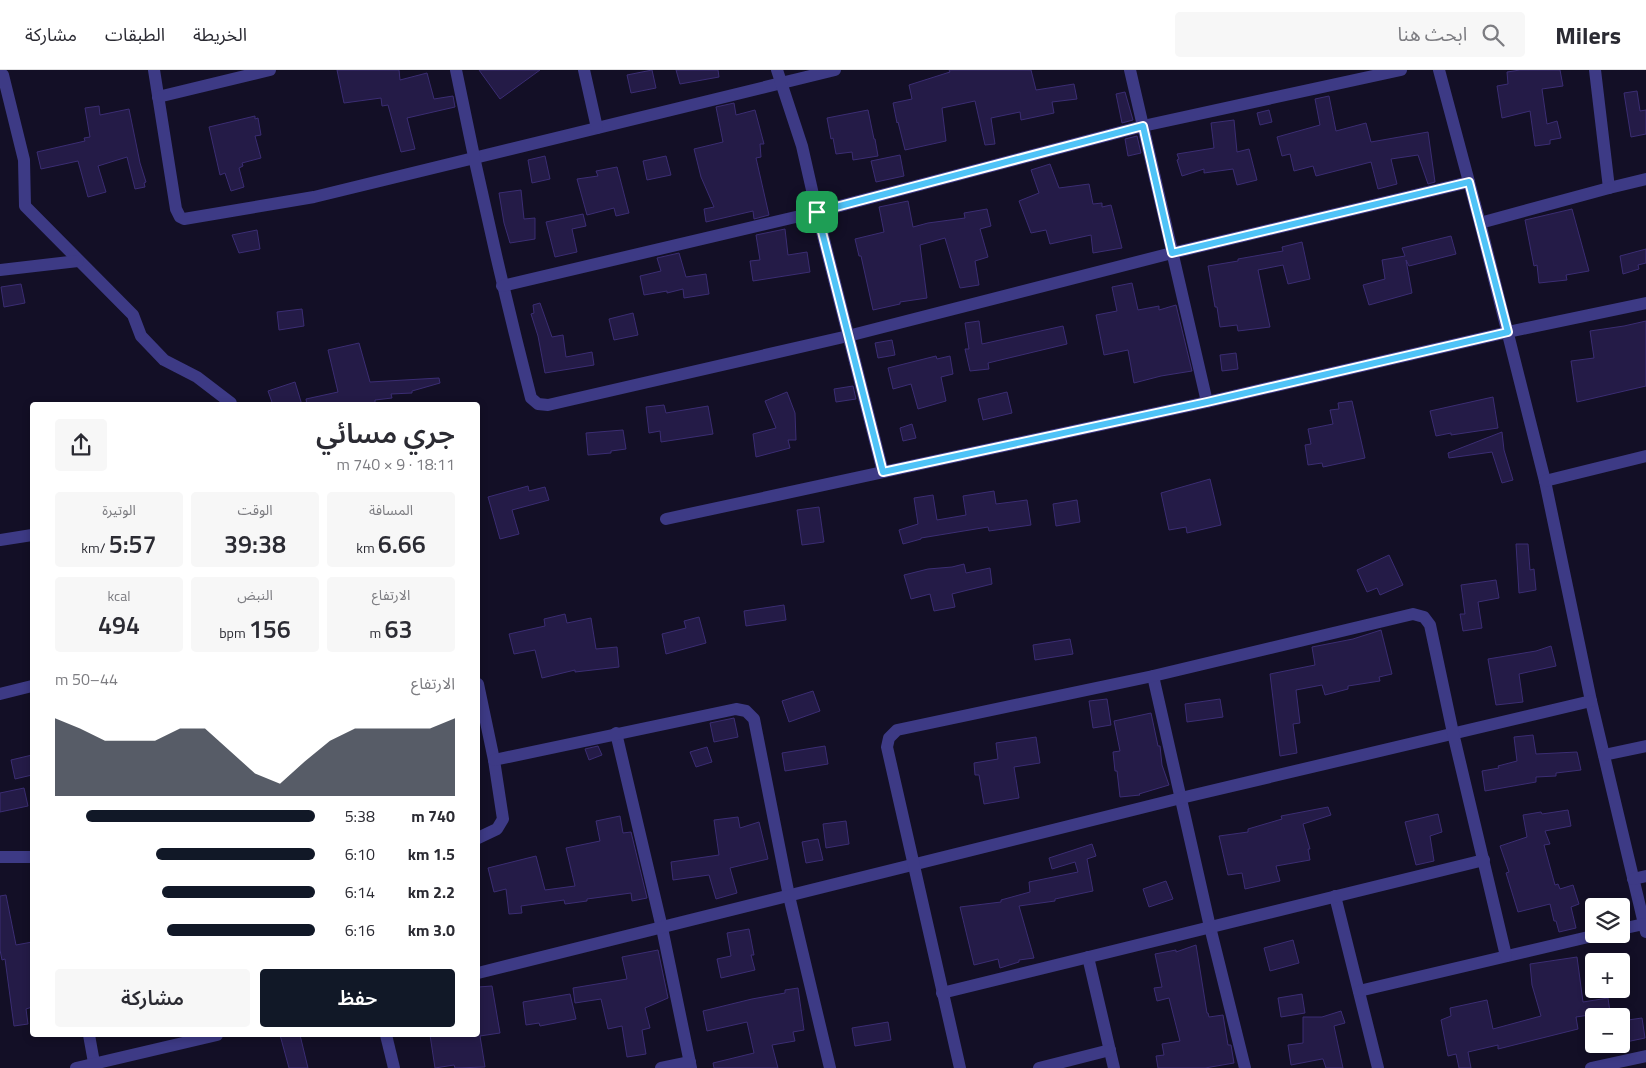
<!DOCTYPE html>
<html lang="ar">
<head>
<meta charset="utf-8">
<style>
  :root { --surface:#fff; --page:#f7f7f7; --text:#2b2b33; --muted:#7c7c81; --line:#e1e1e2; --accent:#111827 }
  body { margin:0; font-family:"Titillium Web","Noto Sans Arabic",sans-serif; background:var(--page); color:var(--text); direction:rtl; height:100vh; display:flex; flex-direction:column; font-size:19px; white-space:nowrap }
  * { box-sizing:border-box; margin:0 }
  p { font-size:16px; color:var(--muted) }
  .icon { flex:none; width:28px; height:28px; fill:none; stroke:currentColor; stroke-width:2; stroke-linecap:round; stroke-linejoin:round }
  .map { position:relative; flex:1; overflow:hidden; direction:ltr }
  .sheet { position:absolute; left:30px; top:332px; width:450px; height:635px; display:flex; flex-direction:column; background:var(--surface); border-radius:5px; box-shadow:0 2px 8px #0003; direction:rtl }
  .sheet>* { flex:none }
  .fabs { position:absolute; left:1585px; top:828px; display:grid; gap:10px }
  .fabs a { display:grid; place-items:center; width:45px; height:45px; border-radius:5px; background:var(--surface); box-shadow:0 2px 8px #0003; font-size:25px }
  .pin { position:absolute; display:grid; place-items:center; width:42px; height:42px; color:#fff; margin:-21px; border-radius:10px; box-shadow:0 2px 8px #0006 }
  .round { display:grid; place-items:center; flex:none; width:52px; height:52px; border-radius:5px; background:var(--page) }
  .head { display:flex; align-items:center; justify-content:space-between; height:85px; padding:0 25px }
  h1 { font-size:28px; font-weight:600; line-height:38px }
  .figures { display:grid; grid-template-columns:repeat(3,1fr); gap:8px; height:85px; padding:5px 25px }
  .figures div { display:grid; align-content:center; border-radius:5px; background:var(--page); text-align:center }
  .figures b { font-size:25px; font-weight:600 }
  .figures small { font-size:14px; font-weight:400 }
  .figures p { font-size:14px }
  .chart { height:140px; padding:10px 25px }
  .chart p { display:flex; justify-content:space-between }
  .chart svg { width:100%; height:90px; margin-top:5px; fill:var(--accent); opacity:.7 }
  .cta { display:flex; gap:10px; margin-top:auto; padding:10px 25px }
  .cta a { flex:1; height:58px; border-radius:5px; background:var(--accent); color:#fff; font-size:20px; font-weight:600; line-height:58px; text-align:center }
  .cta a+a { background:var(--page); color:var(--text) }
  ul { padding:0 25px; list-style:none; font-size:16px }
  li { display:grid; grid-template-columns:80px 60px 1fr; align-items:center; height:38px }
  li i { height:12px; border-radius:6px; background:var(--accent) }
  header { display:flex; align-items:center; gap:30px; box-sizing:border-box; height:70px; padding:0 25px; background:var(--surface); border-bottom:1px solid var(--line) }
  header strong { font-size:24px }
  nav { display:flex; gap:28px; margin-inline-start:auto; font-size:18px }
  .search { width:350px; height:45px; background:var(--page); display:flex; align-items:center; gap:12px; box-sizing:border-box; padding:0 18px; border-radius:5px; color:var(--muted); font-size:19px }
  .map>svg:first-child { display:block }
  .building { fill:#241b47; stroke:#3b2d73 }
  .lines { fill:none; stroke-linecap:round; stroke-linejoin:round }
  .minor { stroke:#3d3a85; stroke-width:12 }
  .route-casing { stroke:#fff; stroke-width:10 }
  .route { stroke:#4fc3f7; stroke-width:6 }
</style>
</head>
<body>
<header>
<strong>Milers</strong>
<div class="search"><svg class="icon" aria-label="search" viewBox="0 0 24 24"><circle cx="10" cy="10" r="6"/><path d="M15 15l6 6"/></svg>ابحث هنا</div>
<nav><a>الخريطة</a><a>الطبقات</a><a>مشاركة</a></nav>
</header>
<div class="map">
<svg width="1646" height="998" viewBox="0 0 1646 998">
  <rect width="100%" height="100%" fill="#130f26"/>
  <g class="building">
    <path d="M337,0H399L400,10L427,3L434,29L453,26L455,37L407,48L415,79L401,82L388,35L382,36L381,28L344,33Z"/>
    <path d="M479,0H540L500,29Z"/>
    <path d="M652,0L656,18L631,23L627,5Z"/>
    <path d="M676,0H718L719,7L680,14Z"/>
    <path d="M949,0H1031L1036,20L1074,14L1077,29L1052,32L1054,43L1021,50L1020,42L991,48L995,74L985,75L975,31L942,38L946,71L905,80L898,52L897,53L893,33L912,29L909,15L950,2Z"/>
    <path d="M1520,0H1560L1563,16L1542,19L1547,54L1557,51L1561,68L1550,70V74L1535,76L1530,41L1502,48L1497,16L1508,14L1507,2Z"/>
    <path d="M1637,21L1640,41L1646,40V64L1631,67L1624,23Z"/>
    <path d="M1125,22L1133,50L1122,53L1116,24Z"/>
    <path d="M1329,26L1336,61L1366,53L1371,72L1428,62L1435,112L1428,114L1418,85L1391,89L1397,114L1378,119L1371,92L1316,106L1313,96L1294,101L1290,84L1282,86L1277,67L1320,55L1315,29Z"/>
    <path d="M734,33L736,45L755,40L764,74H760L761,87L756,88L769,145L754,149L753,141L706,152L704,139L714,137L701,107L694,79L723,72L716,37Z"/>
    <path d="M99,36L100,45L129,39L140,93L146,112L144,113L145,117L135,119L127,87L98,96L106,122L88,127L78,91L41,99L37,82L85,71L84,68L90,67L85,38Z"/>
    <path d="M868,40L874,69H875L878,86L853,90L852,82L836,84L833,68L831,69L827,48Z"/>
    <path d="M1269,40L1272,52L1260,55L1257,43Z"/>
    <path d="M255,46V49L258,48L261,65L255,66L261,88L242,93L243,96L239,98L244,117L231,121L225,103L220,105L209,57Z"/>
    <path d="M1234,50L1237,82L1249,79L1257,110L1237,115L1233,99L1204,103V99L1182,106L1177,90L1179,89L1177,84L1214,78L1211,53Z"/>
    <path d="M1137,66L1141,83L1128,86L1125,69Z"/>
    <path d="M900,85L904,106L876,112L871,91Z"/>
    <path d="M545,86L550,109L532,113L528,90Z"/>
    <path d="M666,86L671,105L647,110L643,91Z"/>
    <path d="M1050,94L1059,118L1089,114L1093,134L1102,133V137L1111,135L1122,178L1093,183L1091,165L1050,174L1046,160L1031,163L1019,131L1039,123L1031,100Z"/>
    <path d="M617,97L629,143L616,146L614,138L587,145L577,109L598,106L596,101Z"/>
    <path d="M521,120L524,149L535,148V169L510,173L504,153L499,123Z"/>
    <path d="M908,131L913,157L928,153L965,148L964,143L987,139L991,156L980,159L988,187L975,191L979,215L960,218L945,168L920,175L927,228L900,232V234L873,240L861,186H859L855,169L884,162L879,137Z"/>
    <path d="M1572,139L1589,201L1566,205L1567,210L1539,213L1537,195L1534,196L1525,150Z"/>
    <path d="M583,144L586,156L572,159L577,182L555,187L546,152Z"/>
    <path d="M785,159L788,185L807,182L810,202L753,211L750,191L760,190L756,165Z"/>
    <path d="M257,160L260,179L239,183L232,165Z"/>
    <path d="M1451,166L1456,184L1409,196L1406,190L1412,223L1369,235L1363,215L1385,209L1382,190L1405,186L1402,178Z"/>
    <path d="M1302,172L1310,209L1288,214L1283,195L1258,200L1270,257L1238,261L1237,255L1220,257L1217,237H1215L1208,196L1238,191V189L1283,181L1282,177Z"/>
    <path d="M1646,179V193L1638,195L1639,199L1623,204L1620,186Z"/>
    <path d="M679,183L686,207L706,204L709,224L684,228L683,219L667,223V221L644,225L640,206L661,201L657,188Z"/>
    <path d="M1132,213L1138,240L1159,236V240L1176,235L1192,301L1161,306L1134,313L1128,280L1104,285L1096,245L1117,241L1112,217Z"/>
    <path d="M21,214L25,233L4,237L1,217Z"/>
    <path d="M540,233L552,267L563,265L566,287L592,282L594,295L545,303L538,266L531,244L534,243L533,235Z"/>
    <path d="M302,239L304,256L279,260L277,242Z"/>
    <path d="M633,243L638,265L614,270L609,249Z"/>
    <path d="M979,251L982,274L1063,256L1067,274L988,293L989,299L970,301L965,279H969L965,253Z"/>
    <path d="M1646,251V316L1577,332L1571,291L1594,288L1590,261L1624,256Z"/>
    <path d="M892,270L895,285L878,288L875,273Z"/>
    <path d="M359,273L370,312L439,308L440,313L412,321V323L391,324L392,328L375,330V333L307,335L306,329L338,322L328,280Z"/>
    <path d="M1236,283L1238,299L1222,301L1220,285Z"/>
    <path d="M936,286L937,289L950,286L953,304L941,307L946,331L918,339L911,314L893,319L888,298Z"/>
    <path d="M295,312L302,335H273L268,321Z"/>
    <path d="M853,316L856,329L836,332L834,319Z"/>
    <path d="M787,322L795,343L796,370H788L790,378L756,387L753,364L776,358L765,331Z"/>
    <path d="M1007,322L1012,343L983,350L978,329Z"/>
    <path d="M1493,327L1498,358L1451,365V363L1436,366L1430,341Z"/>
    <path d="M1352,331L1365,388L1323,397L1322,393L1308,395L1305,375L1311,374L1308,359L1333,354L1330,340L1339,339L1338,333Z"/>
    <path d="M664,335L666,343L708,336L713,364L661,372L660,361L649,363L646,337Z"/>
    <path d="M912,354L916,368L903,371L900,358Z"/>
    <path d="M623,360L626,379L611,381V383L588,385L586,363Z"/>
    <path d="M1502,362L1504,380L1513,410L1502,413L1492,382L1449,388L1448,383Z"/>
    <path d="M1210,409L1221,455L1187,463L1186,457L1169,460L1161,423Z"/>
    <path d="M528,416L529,421L545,417L549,430L512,440L519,464L500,469L488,427Z"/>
    <path d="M994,421L996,434L1027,430L1031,455L989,461L988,457L921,468V469L903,474L899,460L918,454L914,428L933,425L937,450L966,445L963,426Z"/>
    <path d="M1077,430L1080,452L1056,456L1053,434Z"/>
    <path d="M819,437L824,472L802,475L797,440Z"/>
    <path d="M1516,474H1528L1530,500L1534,499L1536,520L1519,523Z"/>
    <path d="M1389,485L1403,515L1380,525L1377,518L1367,522L1357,500Z"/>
    <path d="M964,494L966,503L990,498L992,514L952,524L955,537L934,541L930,524L911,529L904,505L928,499L952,497Z"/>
    <path d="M1496,510L1499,528L1478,532L1482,558L1463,561L1460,544H1465L1461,515Z"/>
    <path d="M784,535L786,550L746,556L744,541Z"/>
    <path d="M565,544L567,553L591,548L596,579L617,577L619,597L575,602V600L542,608L535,580L514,584L509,564L545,556L544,549Z"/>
    <path d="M699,547L706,573L666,584L662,564L686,558L684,551Z"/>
    <path d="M1381,560L1392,604L1379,607L1380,611L1348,616V619L1325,625L1322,615L1296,620L1300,653L1293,654L1297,683L1280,686L1270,604L1315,595L1312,577L1353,569Z"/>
    <path d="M1070,569L1073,584L1035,590L1033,575Z"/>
    <path d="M1551,576L1556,596L1519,604L1523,632L1496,635L1488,589L1536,581Z"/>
    <path d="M813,621L820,641L789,652L782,631Z"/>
    <path d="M1107,629L1111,655L1093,658L1089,631Z"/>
    <path d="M1220,629L1223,647L1187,652L1185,634Z"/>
    <path d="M1151,643L1158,676H1160L1162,695L1169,715L1139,724L1140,725L1120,727L1117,701H1115L1113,682L1120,681L1114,651Z"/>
    <path d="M734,648L738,667L714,672L710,653Z"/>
    <path d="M1533,665L1536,684L1577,682L1581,700L1556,703V706L1536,707V712L1485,721L1482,701L1499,698L1498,696L1517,691L1514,667Z"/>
    <path d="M1036,667L1040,693L1014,697L1019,728L984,734L979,705H975L974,693L998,689L996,673Z"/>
    <path d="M598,676L602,685L589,690L585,679Z"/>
    <path d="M825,676L828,694L785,701L782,683Z"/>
    <path d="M707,677L712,692L696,697L690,682Z"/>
    <path d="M32,685V705L15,709L11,690Z"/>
    <path d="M24,718L28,736L0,742V723Z"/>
    <path d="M1328,737L1331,745L1303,754L1310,779H1308L1310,790L1276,796L1280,811L1245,819L1242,803L1228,805L1219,766L1248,762V759L1282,749L1281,746Z"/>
    <path d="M1568,740L1571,756L1545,761L1550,774L1544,775L1555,815L1558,814L1560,819L1573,815L1579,834L1571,837L1576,858L1559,862L1556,851H1554L1550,834L1518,842L1506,803L1509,802L1500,776L1527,767L1523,745L1541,742L1542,744Z"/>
    <path d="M1438,744L1442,762L1430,766L1434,791L1416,795L1405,752Z"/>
    <path d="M620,746L623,763L631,762L647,828L632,831L631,823L587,829V831L565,834L564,830L521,836L522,843L509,844L506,819L494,822L488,798L536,786L545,820L575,816L566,778L600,771L596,751Z"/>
    <path d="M738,747L740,758L759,752L768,789L730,798L737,823L716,829L709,805L673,810L671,792L719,785L714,750Z"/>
    <path d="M846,751L849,774L826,778L823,754Z"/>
    <path d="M818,769L823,790L806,793L802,772Z"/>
    <path d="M1092,774L1096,786L1087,789L1093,821L1055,829V831L1019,836L1034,888L1019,890V892L1000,898L998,889L974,895L960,837L1001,832V830L1030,822L1029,812L1078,802L1075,792L1052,799L1049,788Z"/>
    <path d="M1166,811L1173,829L1149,837L1143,819Z"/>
    <path d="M6,825L16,875L32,872V937L26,939L28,954L14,956L5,889L2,890L0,880V826Z"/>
    <path d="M749,859L754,885H751L755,900L721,908L717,889L731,886L727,863Z"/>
    <path d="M1293,870L1299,893L1270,901L1264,878Z"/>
    <path d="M1196,875L1207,943H1208L1209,947L1223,945L1228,975H1231L1234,993L1205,998H1158L1156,986L1164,985L1162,974L1180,971L1169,928L1157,931L1154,918L1162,917L1155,884L1176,880V882Z"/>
    <path d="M658,880L668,928L645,938L650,958L642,960L646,984L627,987L622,956L608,959L601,929L575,933L573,918L627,909L622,887Z"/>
    <path d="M1577,887L1583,932L1608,928L1610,942L1576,947L1578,959L1498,979V975L1468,982L1471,998H1459L1456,984L1448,986L1441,950L1451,946L1450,938L1487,930L1493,959L1541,946L1532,915L1530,894Z"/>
    <path d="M492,916L500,963L480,966L485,997L455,998L454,995L435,998L430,965H478V917Z"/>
    <path d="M798,918L804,960L793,962L795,971L772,975L778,998H714L713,993L754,983L747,952L707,961L703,941L752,929L785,923V920Z"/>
    <path d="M570,924L576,949L540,956L539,953L526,955L523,932Z"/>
    <path d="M1302,924L1305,943L1281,947L1278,928Z"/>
    <path d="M1341,941L1345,953L1334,956L1343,998H1326L1323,989H1322L1291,995L1288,975L1303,973V947H1322Z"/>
    <path d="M1642,948L1645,968L1621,973V951Z"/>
    <path d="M888,952L891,970L855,976L852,958Z"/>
    <path d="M280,965H300L308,998H289Z"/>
  </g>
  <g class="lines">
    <g class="minor">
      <path d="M154,0L176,139L180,147L184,149L314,127L835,0"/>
      <path d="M456,0C478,110 503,219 531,328L538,334L548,335L848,266L1172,183L1469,112"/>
      <path d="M584,0L597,58"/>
      <path d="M777,0L802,76L817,142L883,402"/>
      <path d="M1130,0L1207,332"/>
      <path d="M1439,0L1480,153L1545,411L1591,631L1646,862"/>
      <path d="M1595,0L1609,118"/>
      <path d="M0,6L3,5L24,90L25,136L133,245L141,266L164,290L197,307L231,333V335"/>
      <path d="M158,27L270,0"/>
      <path d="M1480,153L1609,118L1646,109"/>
      <path d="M0,200L78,191"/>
      <path d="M502,216L817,142L1143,56L1401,0"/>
      <path d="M1545,411L1646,386"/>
      <path d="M666,449L1207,332L1508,262L1646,233"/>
      <path d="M0,470L32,465"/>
      <path d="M1153,606L1210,857L1245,998"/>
      <path d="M478,614L494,690L503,749L497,759L478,768"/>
      <path d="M0,624L32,616"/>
      <path d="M616,663L662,858L691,998"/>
      <path d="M1604,685L1646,676"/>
      <path d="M494,690L736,639L746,641L754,649L789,826L830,998"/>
      <path d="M0,787H32"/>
      <path d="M1633,809L1646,806"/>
      <path d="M1335,826L1378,998"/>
      <path d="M1621,859L1644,854"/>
      <path d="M1088,887L1114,998"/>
      <path d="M478,903L1181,728L1591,631"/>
      <path d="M1359,921L1601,864"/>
      <path d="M942,923L1484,790"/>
      <path d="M89,965L95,998"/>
      <path d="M386,965L394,998"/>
      <path d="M76,998L217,965"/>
      <path d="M661,998L690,992"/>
      <path d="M960,998L887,677L889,668L897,660L1153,606L1413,544L1424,547L1430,555L1453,663L1506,886"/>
      <path d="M1039,998L1110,980"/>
      <path d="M1591,998L1646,986"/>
    </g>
  </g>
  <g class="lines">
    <defs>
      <path id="route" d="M1143,56L1172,183L1469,112L1508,262L1207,332L883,402L817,142Z"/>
    </defs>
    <use href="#route" class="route-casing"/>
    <use href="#route" class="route"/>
  </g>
</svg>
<div class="fabs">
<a><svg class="icon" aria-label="layers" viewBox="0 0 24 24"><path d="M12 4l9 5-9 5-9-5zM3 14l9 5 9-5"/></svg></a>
<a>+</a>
<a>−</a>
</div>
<div class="pin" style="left:817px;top:142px;background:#1e9e55"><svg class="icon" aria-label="arrive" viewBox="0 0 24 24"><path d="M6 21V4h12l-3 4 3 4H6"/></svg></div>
<section class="sheet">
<div class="head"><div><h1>جري مسائي</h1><p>18:11 · 9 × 740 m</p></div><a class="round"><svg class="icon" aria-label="share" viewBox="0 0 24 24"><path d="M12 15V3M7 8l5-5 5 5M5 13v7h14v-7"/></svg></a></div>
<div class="figures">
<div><p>المسافة</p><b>6.66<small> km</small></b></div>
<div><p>الوقت</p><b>39:38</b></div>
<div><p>الوتيرة</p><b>5:57<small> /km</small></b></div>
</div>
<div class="figures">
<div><p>الارتفاع</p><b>63<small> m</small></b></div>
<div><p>النبض</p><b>156<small> bpm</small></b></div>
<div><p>kcal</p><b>494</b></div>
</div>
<div class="chart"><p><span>الارتفاع</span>44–50 m</p>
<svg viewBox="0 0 160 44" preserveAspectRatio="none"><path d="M0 44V6L10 11L20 17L30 17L40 17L50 11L60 11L70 22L80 33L90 38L100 27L110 17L120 11L130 11L140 11L150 11L160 6V44z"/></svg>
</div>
<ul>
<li><b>740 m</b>5:38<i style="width:88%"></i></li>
<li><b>1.5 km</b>6:10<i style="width:61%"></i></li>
<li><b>2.2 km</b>6:14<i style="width:59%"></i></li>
<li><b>3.0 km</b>6:16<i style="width:57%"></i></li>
</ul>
<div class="cta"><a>حفظ</a><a>مشاركة</a></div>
</section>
</div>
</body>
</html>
